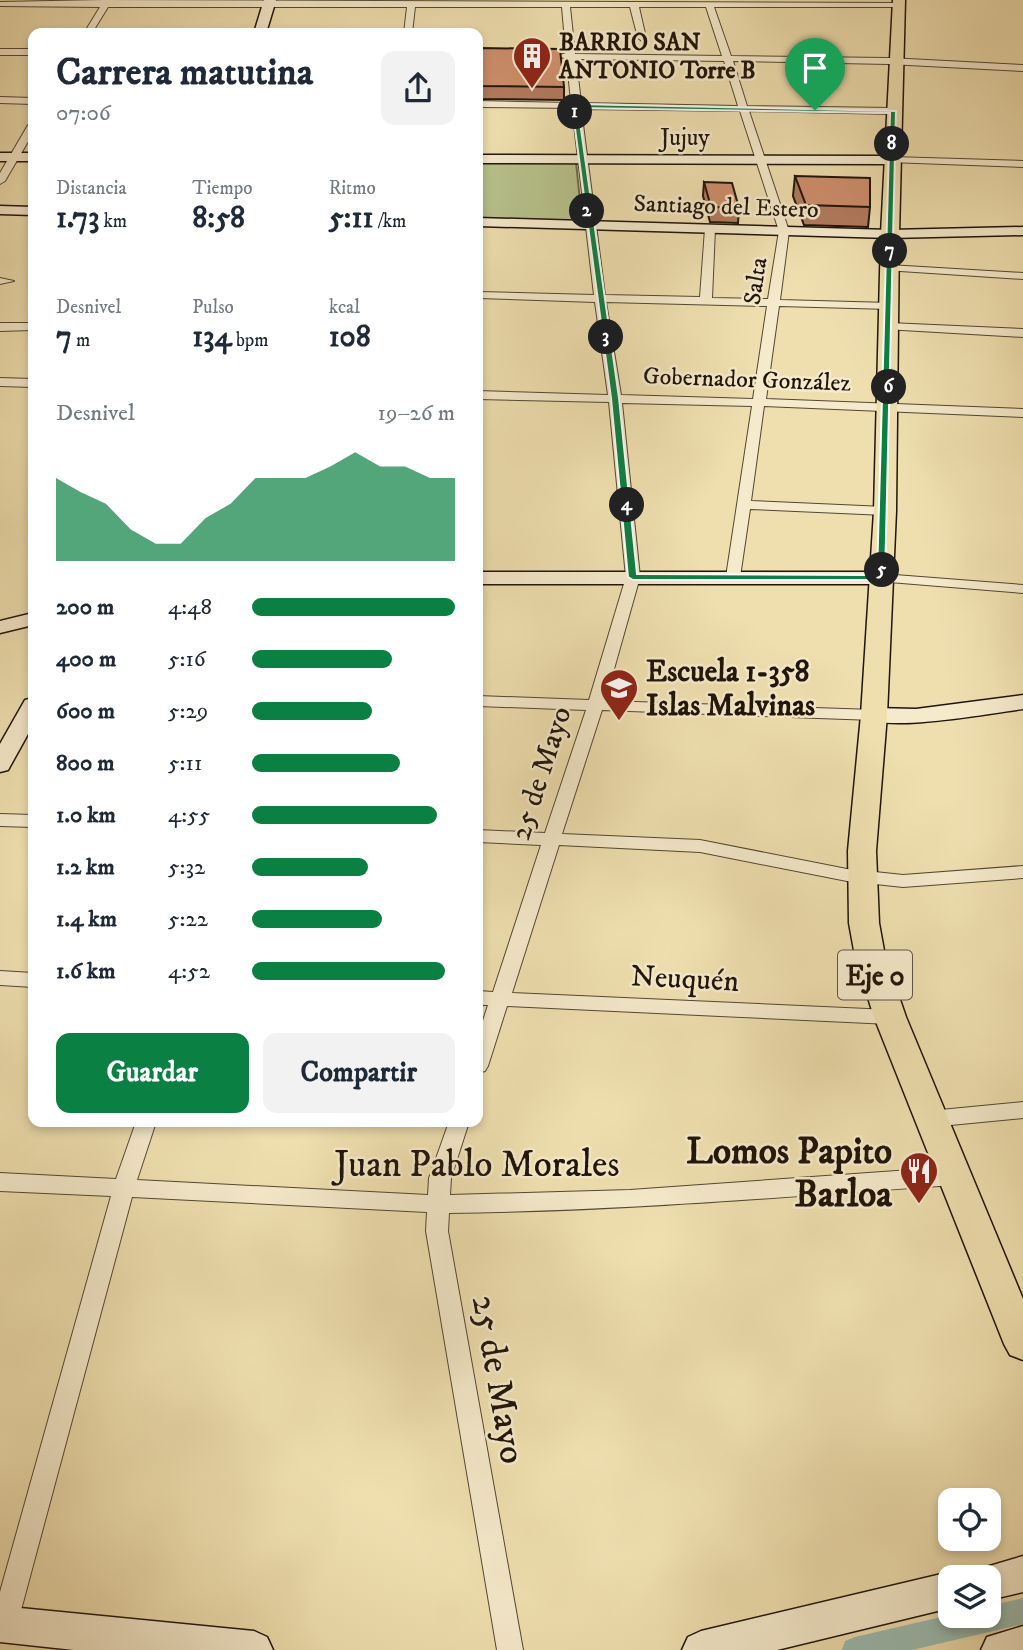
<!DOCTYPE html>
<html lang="es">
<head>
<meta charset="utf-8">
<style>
  :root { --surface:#fff; --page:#f2f2f3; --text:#1f2937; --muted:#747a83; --accent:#0b8043 }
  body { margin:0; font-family:"IM FELL DW Pica",serif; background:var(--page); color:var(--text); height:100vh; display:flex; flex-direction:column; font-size:26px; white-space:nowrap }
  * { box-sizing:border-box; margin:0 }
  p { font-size:23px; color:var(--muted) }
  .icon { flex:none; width:38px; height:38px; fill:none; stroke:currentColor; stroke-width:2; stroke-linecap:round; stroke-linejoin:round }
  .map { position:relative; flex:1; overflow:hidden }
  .panel { position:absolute; left:28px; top:28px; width:455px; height:1099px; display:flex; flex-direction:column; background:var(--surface); border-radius:14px; box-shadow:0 4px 10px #0003 }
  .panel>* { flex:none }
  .controls { position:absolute; left:938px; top:1488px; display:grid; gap:14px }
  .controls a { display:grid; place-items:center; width:63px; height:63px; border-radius:14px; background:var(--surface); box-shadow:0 4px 10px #0003; font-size:35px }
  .pin { position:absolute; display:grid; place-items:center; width:60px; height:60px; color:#fff; margin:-72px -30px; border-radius:50% 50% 50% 0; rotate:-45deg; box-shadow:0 0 7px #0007 }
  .pin .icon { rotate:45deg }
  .km { position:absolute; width:35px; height:35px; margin:-18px; border-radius:50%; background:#222; color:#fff; font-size:19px; line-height:35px; text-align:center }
  .round { display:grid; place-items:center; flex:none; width:74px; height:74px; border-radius:14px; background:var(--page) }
  .overview { display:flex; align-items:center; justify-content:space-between; height:119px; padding:0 28px }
  h1 { font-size:38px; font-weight:700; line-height:52px }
  .figures { display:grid; grid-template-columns:repeat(3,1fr); gap:10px; height:119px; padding:7px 28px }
  .figures div { display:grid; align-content:center }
  .figures b { font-size:30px; font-weight:700 }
  .figures small { font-size:19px; font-weight:400 }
  .figures p { font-size:19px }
  .chart { height:196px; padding:14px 28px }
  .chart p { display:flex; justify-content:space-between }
  .chart svg { width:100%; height:126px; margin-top:7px; fill:var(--accent); opacity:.7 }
  .action { display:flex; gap:14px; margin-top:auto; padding:14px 28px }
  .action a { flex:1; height:80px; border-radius:14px; background:var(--accent); color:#fff; font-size:28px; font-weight:700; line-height:80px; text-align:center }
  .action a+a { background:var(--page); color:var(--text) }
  ul { padding:0 28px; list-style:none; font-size:23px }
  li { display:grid; grid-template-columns:112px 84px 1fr; align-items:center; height:52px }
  li i { height:18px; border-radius:9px; background:var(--accent) }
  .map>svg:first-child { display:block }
  .green { fill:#b7c28c; stroke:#6b6b4a; stroke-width:2 }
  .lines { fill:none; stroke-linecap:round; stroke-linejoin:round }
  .canal { fill:#9bbcb1; fill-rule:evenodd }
  .street-casing { stroke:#534732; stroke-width:2 }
  .secondary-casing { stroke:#1f1409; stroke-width:3 }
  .primary-casing { stroke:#1f1409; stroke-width:3 }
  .street { fill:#f5eacb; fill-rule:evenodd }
  .secondary { fill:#f5eacb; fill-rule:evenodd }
  .primary { fill:#efdfaf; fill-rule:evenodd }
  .wall { fill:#b27b5e; stroke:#1f1409; stroke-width:2 }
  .building { fill:#cf8f6d; stroke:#1f1409; stroke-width:2 }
  .route { fill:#0b8043; stroke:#fff; stroke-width:2; fill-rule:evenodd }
  .labels { text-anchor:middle; stroke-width:5; stroke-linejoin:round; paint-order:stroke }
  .far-poi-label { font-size:24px; font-weight:bold; fill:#1f1409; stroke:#f5eacb; text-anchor:start }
  .far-street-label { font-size:24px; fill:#1f1409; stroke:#f5eacb }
  .shield { fill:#f5eacb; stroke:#5f5443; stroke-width:2 }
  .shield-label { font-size:28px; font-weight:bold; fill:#1f1409 }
  .poi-label { font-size:30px; font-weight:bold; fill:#1f1409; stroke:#f5eacb; text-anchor:start }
  .street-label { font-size:30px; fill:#1f1409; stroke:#f5eacb }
  .near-poi-label { font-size:37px; font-weight:bold; fill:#1f1409; stroke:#f5eacb; text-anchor:end }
  .near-street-label { font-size:37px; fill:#1f1409; stroke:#f5eacb }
</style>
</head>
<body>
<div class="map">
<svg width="1023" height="1650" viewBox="0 0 1023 1650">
  <rect width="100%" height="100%" fill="#efdfaf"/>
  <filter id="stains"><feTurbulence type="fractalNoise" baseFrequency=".00286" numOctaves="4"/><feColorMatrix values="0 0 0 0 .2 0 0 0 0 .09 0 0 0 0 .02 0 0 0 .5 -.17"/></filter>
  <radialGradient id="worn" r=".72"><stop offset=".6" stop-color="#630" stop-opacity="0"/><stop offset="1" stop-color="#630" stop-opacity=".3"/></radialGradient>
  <path class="green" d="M478,161L576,162L582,221L478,218Z"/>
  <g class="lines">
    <path class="canal" d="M1023,1598V1624L912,1650H842L845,1641L855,1637L950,1615H989V1606Z"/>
    <defs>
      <g id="street">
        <path d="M104,0L899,3L902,7H714L731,56L889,58L1023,65V71L889,64L733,61L747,106L893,108L898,111L893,114L749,111L789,231L780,300L890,303L896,306L890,309L779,306L766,399L1023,409V417L764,406L751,501L885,507L892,511L885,515L750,509L740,577L733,581L726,577L752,406L622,403L640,577L605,701L874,710L882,715L874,720L602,710L562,834L700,840L847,869L903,875L1023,866V878L903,887L847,881L700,852L559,845L512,993L890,1010L897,1012L900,1017L897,1022L890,1024L507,1006L488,1066L485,1071L478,1073V1036L488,1005H478V991L493,992L541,845L478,842V830L545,833L586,710L478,706V696L589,700L626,577L609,402L478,399V391L608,395L595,302L478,298V292L594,295L572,108L478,107V101L571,103L567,59L557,56L566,53L562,7H415L412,33H404L407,7H108L92,33H84L100,7L0,6V2ZM570,7H630L638,38L642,41L646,38L639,7H706L722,56L575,54ZM576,59L724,61L738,106L581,103ZM581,109L740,111L779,231L768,299L712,298L715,229L710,226L705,229L700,297L605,295ZM606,302L767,306L753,399L621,395Z"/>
        <rect x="0" y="49" width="33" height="6"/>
        <path d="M0,97L33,98V104L0,103Z"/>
        <path d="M33,122V133L5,181L0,184V173L28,125Z"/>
        <path d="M892,157L1023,161V167L889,162V158Z"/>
        <path d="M889,265L1023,273V279L885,270L883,268Z"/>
        <path d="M0,278L14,281L0,284Z"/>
        <path d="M0,323H33V330L0,331Z"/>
        <path d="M889,323L1023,329V337L885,329V325Z"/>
        <path d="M0,378L33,379V387L0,386Z"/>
        <path d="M882,574L1023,585V593L877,581V575Z"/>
        <path d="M0,814L33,815V827L0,826Z"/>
        <path d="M0,971L33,973V987L0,985Z"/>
        <path d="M1023,1102V1118L930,1127L923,1125L920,1119L923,1113L930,1111Z"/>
        <path d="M136,1122H156L137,1180L428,1195L429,1178L449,1122H469L451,1178L450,1195L630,1190L953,1167L961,1170L964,1176L961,1182L953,1185C785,1197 617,1211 449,1213L448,1231L523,1650H497L426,1231L427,1212L132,1197L17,1625L13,1634L4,1638L0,1636V1592L111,1196L0,1191V1173L116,1179Z"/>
      </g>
      <g id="secondary">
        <path d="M264,0H276L266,33H254Z"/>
        <rect x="0" y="153" width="33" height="8"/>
        <path d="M478,155L892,156L899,160L892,164L478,163Z"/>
        <path d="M0,206L33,207V215L0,214Z"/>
        <path d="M478,218L890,230L1023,227V235L890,238L478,226Z"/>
        <path d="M478,572H882L892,578L882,584H478Z"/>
        <path d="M33,613V625L0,633V621Z"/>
        <path d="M1023,695V709C997,712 876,735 863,715L874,708L916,709Z"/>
        <path d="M33,698V725L8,770L0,772V744L25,700Z"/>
        <path d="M1023,1556V1592L989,1600V1577H973L976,1570Z"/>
        <path d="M950,1572L961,1577H950V1608L777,1650H682L688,1637L701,1631Z"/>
        <path d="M0,1606L254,1631L267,1637L273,1650H74L0,1642Z"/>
        <path d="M1023,1626V1650H981L987,1637Z"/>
      </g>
      <path id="primary" d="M893,0H905L899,234L896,511L887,715L876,851L879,923L885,956L906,1017L1023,1299V1360L1010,1355L1004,1344L874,1017L855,956L849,923L848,851L861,715L874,511L881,234Z"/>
    </defs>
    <use href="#street" class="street-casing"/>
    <use href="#secondary" class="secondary-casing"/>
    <use href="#primary" class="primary-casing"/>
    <use href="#street" class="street"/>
    <use href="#secondary" class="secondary"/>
    <use href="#primary" class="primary"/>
  </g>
  <g class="wall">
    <path d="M478,48L564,87V100L478,99Z"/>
    <path d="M795,176L870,207L868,227L804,225L793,196Z"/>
    <path d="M704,182L739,208L738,223L710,222L703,196Z"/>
  </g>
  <g class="building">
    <path d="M478,48L560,49L564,87L478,86Z"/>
    <path d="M795,176L870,178V207L806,205Z"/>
    <path d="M704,182L732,183L739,208L711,207Z"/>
  </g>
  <path class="route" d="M575,104L896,111L885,580H633L628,577L611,398L572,106ZM578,108L890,113L877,575L637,574L619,398Z"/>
  <defs>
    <symbol id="building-pin" viewBox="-11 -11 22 30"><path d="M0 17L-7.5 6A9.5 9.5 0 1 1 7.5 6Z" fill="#8f2418" stroke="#f5eacb"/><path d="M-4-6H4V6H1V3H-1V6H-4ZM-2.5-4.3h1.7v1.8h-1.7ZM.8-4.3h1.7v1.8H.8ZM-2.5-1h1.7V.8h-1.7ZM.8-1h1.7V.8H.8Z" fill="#fff"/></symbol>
    <symbol id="school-pin" viewBox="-11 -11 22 30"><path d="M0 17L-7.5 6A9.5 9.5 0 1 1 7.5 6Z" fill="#8f2418" stroke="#f5eacb"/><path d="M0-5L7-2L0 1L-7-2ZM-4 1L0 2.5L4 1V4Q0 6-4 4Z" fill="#fff"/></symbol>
    <symbol id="restaurant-pin" viewBox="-11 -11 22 30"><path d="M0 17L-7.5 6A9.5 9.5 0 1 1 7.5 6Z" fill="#8f2418" stroke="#f5eacb"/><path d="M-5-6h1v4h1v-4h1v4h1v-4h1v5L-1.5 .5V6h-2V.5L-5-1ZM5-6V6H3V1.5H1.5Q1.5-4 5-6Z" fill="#fff"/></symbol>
  </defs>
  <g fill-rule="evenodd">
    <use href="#building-pin" x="510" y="34" width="44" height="60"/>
    <use href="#school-pin" x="597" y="666" width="44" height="60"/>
    <use href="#restaurant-pin" x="897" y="1149" width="44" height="60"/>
  </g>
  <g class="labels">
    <g class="far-poi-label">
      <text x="559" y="50">BARRIO SAN<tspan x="559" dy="28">ANTONIO Torre B</tspan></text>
    </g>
    <g class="far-street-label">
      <text x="685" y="145">Jujuy</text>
      <text transform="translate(726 206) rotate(2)" y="8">Santiago del Estero</text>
      <text transform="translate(755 281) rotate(-81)" y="8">Salta</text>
      <text transform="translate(747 379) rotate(2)" y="8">Gobernador González</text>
    </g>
    <rect class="shield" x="838" y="950.5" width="74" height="49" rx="5"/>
    <g class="shield-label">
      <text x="875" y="985">Eje 0</text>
    </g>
    <g class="poi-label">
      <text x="646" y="681">Escuela 1-358<tspan x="646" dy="34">Islas Malvinas</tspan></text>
    </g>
    <g class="street-label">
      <text transform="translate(540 773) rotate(-72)" y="10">25 de Mayo</text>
      <text transform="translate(685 978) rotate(3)" y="10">Neuquén</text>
    </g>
    <g class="near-poi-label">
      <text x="892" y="1163">Lomos Papito<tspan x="892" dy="43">Barloa</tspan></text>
    </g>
    <g class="near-street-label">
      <text x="477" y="1176">Juan Pablo Morales</text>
      <text transform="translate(500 1379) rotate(80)" y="13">25 de Mayo</text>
    </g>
  </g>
  <rect width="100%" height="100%" filter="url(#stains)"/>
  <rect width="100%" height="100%" fill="url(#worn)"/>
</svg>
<div class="controls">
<a><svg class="icon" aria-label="locate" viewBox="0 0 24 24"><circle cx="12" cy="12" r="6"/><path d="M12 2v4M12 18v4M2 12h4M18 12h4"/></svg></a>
<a><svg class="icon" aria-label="layers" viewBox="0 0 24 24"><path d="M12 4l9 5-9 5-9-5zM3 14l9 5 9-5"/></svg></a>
</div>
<div class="pin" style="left:815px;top:110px;background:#1e9e55"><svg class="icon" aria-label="arrive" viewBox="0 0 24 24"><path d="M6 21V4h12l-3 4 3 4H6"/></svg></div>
<b class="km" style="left:575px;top:112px">1</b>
<b class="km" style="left:587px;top:211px">2</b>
<b class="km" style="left:606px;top:337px">3</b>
<b class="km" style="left:627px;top:505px">4</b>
<b class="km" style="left:882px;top:570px">5</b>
<b class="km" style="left:889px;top:387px">6</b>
<b class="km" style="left:890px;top:251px">7</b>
<b class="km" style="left:892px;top:144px">8</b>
<section class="panel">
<div class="overview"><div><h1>Carrera matutina</h1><p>07:06</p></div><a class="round"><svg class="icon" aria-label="share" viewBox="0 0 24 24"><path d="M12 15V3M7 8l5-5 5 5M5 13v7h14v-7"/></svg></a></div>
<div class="figures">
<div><p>Distancia</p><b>1.73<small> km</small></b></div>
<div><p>Tiempo</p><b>8:58</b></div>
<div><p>Ritmo</p><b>5:11<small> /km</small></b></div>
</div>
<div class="figures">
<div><p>Desnivel</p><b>7<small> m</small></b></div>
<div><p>Pulso</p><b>134<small> bpm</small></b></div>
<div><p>kcal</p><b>108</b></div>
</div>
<div class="chart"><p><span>Desnivel</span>19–26 m</p>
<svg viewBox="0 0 160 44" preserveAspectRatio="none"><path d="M0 44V15L10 20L20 24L30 33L40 38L50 38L60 29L70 24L80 15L90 15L100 15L110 11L120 6L130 11L140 11L150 15L160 15V44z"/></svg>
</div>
<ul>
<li><b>200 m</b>4:48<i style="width:100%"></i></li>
<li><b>400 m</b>5:16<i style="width:69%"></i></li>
<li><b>600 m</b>5:29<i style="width:59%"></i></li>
<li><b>800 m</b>5:11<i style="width:73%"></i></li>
<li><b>1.0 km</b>4:55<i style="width:91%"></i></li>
<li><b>1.2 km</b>5:32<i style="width:57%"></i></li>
<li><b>1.4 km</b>5:22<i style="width:64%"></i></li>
<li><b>1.6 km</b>4:52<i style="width:95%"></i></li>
</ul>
<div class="action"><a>Guardar</a><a>Compartir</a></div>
</section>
</div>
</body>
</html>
